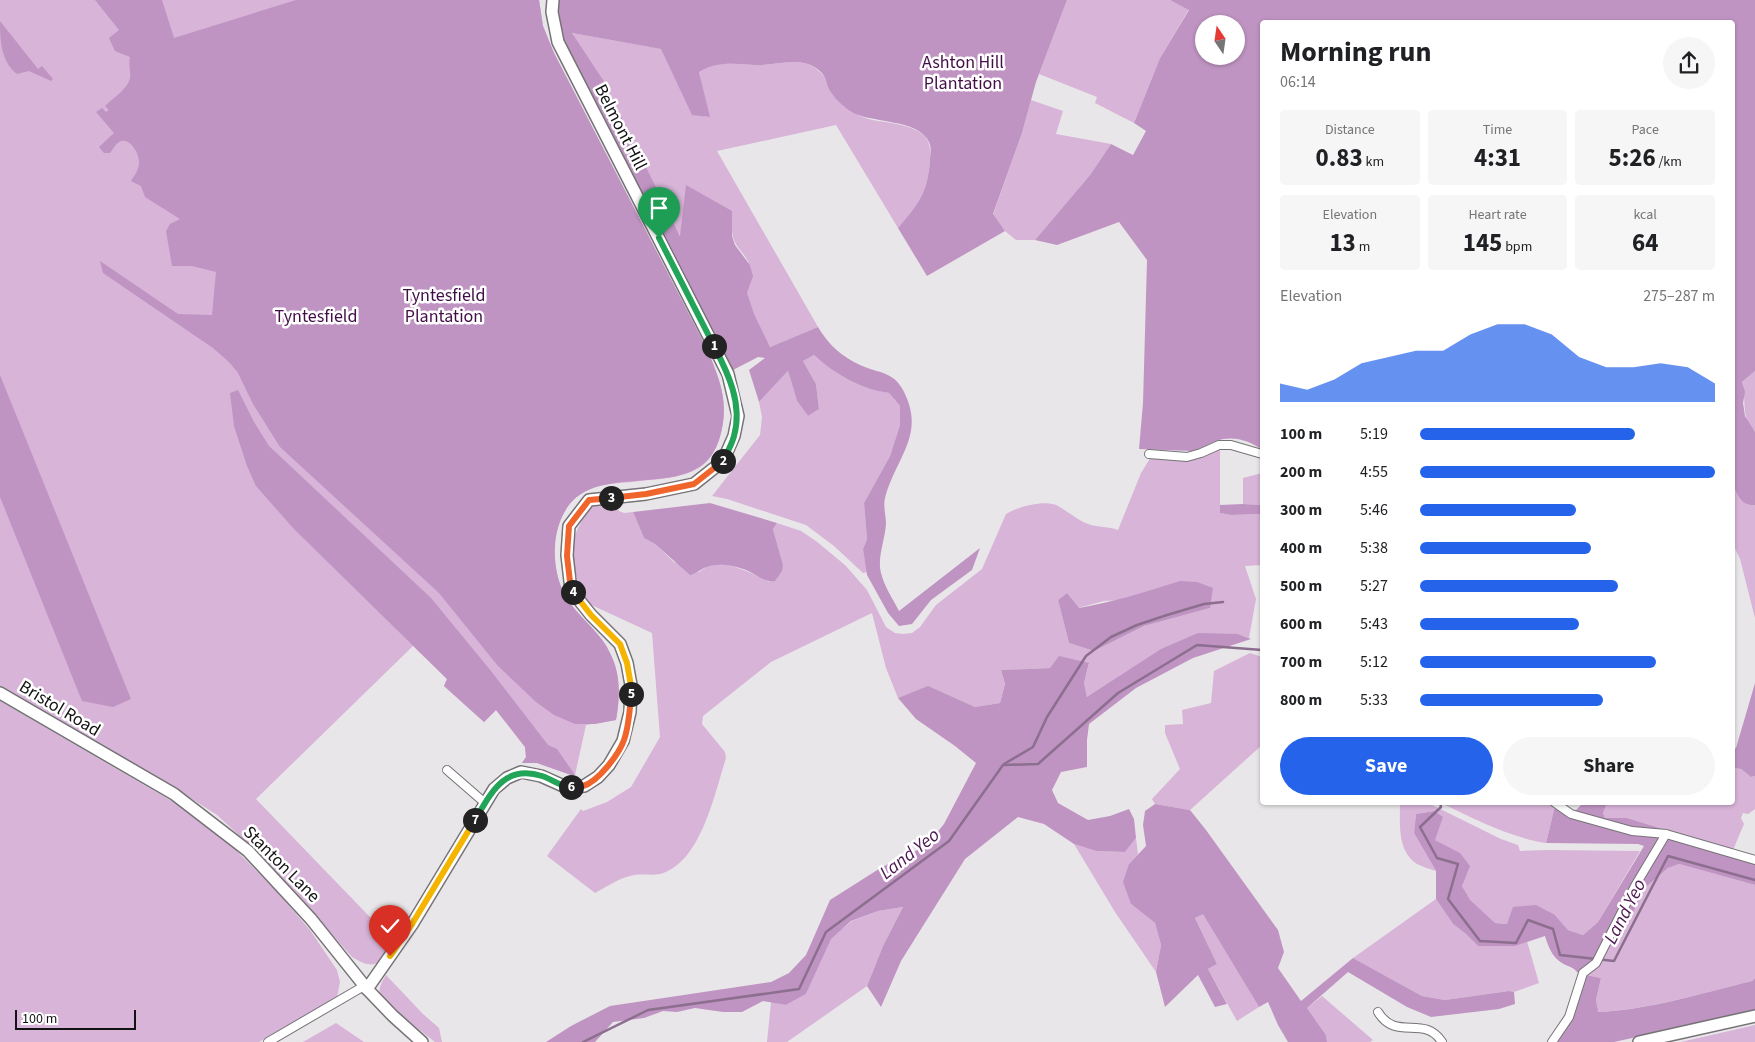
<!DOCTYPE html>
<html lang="en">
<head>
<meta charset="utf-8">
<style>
  :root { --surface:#fff; --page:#f6f6f6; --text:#202124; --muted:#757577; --accent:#2563eb }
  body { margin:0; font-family:"Source Sans 3",sans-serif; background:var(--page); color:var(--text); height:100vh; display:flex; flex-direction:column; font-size:19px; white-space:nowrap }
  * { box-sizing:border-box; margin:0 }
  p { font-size:16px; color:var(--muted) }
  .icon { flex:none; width:28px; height:28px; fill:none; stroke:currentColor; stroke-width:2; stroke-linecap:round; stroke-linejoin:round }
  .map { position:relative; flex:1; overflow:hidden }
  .drawer { position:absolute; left:1260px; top:20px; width:475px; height:785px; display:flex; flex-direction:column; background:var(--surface); border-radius:5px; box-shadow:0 1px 4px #0004 }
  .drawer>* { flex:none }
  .needle { width:32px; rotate:347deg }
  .buttons { position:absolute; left:1195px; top:15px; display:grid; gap:10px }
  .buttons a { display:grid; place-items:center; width:50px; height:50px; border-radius:50%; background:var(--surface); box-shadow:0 1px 4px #0004; font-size:25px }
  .scale { position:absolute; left:15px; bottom:12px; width:121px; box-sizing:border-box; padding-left:5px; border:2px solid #131213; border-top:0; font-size:14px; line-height:18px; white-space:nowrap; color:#131213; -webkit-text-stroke:4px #fff; paint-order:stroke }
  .pin { position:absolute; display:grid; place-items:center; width:42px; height:42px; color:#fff; margin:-51px -21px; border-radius:50% 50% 50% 0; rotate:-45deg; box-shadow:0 0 5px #0007 }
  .pin .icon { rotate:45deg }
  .km { position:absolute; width:25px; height:25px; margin:-12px; border-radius:50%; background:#222; color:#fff; font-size:14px; line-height:25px; text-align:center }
  .round { display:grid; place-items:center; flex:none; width:52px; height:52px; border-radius:26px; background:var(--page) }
  .overview { display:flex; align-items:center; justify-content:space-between; height:85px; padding:0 20px }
  h1 { font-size:28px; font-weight:700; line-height:38px }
  .figures { display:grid; grid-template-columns:repeat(3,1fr); gap:8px; height:85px; padding:5px 20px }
  .figures div { display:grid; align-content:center; border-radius:5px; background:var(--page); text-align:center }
  .figures b { font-size:25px; font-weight:700 }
  .figures small { font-size:14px; font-weight:400 }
  .figures p { font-size:14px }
  .chart { height:140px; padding:10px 20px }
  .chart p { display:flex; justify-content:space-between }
  .chart svg { width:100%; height:90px; margin-top:5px; fill:var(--accent); opacity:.7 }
  .primary-button { display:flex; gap:10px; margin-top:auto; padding:10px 20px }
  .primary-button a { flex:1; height:58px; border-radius:30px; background:var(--accent); color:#fff; font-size:20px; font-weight:700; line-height:58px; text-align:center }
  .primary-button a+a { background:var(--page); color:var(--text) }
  ul { padding:0 20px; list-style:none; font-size:16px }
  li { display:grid; grid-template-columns:80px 60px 1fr; align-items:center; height:38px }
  li i { height:12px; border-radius:6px; background:var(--accent) }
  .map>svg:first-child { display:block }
  .green { fill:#d7b4d8; fill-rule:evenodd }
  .forest { fill:#bf94c2; fill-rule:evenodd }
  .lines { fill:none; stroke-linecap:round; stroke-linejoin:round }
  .stream { stroke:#8c6e8e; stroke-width:2.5 }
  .street-casing { stroke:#767376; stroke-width:10 }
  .secondary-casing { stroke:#767376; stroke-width:14 }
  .street { stroke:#fff; stroke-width:8 }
  .secondary { stroke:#fff; stroke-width:11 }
  .split-1-casing { stroke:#fff; stroke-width:10 }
  .split-2-casing { stroke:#fff; stroke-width:10 }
  .split-3-casing { stroke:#fff; stroke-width:10 }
  .split-4-casing { stroke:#fff; stroke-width:10 }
  .split-5-casing { stroke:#fff; stroke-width:10 }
  .split-6-casing { stroke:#fff; stroke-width:10 }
  .split-7-casing { stroke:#fff; stroke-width:10 }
  .split-8-casing { stroke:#fff; stroke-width:10 }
  .split-9-casing { stroke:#fff; stroke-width:10 }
  .split-1 { stroke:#22a559; stroke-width:6 }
  .split-2 { stroke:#22a559; stroke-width:6 }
  .split-3 { stroke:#f0652b; stroke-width:6 }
  .split-4 { stroke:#f0652b; stroke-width:6 }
  .split-5 { stroke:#f5b400; stroke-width:6 }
  .split-6 { stroke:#f0652b; stroke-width:6 }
  .split-7 { stroke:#22a559; stroke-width:6 }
  .split-8 { stroke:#f5b400; stroke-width:6 }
  .split-9 { stroke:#f5b400; stroke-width:6 }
  .labels { text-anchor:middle; stroke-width:5; stroke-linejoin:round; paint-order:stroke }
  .park-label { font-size:18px; fill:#430e48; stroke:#fff }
  .street-label { font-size:18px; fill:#131213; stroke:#fff }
  .water-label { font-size:19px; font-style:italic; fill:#4c1851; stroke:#fff }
</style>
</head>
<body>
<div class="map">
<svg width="1755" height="1042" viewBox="0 0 1755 1042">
  <rect width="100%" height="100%" fill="#e9e6e9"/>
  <g class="green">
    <path d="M0,0H539L543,26L554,53L707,349C721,382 730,405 719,440C715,451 709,462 699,468C683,478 659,479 640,481C621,484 602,482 585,491C569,499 560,517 556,534C552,555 556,586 570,603C583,621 601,633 610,653C621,674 620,698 616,720L586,725L575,775H571L537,763H522L526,757L525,747L496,710L484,722L444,686L447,679L413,646L256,799L394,942C381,963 376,972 352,957L264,858L217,815L178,790L128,760L93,742L0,686Z"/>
    <path d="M1067,0H1170L1189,9L1160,58L1134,123L1095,103L1097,97L1039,74Z"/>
    <path d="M572,33L662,49L692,114L709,117L699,72C704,69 710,66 716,65C731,62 747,65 762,65C782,64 804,56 820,72C826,77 827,85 831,92C836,100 848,109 857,114C869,122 887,121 901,125C924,131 932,137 930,161C927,194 919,203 898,228L836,125L717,151L818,327L770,347C762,332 749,310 747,293C746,282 755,278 750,266C745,251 732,247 732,229L681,237Z"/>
    <path d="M1031,100L1063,111L1056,134L1111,144L1090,175L1035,240H1016L1005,231L993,215L1022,133Z"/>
    <path d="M814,355C832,371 865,389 889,393L900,406V425L890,456L864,503L867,539L863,549L867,572L863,573L834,546L806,525L727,499L712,496L760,435L762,417L759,402L788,371L797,401L808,416L819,409L816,384L803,361Z"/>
    <path d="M1755,371V432C1740,417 1747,400 1742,382Z"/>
    <path d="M1220,447V513L1231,515L1262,514V565L1245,566L1256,599L1249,638L1238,634L1087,697L1084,683L1089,664L1050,668L1001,670L1005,684L1000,703L975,707L928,687L898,698L886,668L872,613L771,662L703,716L702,724L725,752L726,758C715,792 701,864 660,874C651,876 640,873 630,876C618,879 606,887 595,893L547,856L581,809L583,811L607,802L631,787L660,737L652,633L585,602C579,584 571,565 573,545C574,532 584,517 591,506L614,501L619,511L624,513L633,512L644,538L655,544L674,562L699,572C702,570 706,567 709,566C728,560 753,574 769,582L783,565L773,529L777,523L801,531L816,541L845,565L867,590L886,627L895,633L903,634L912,633L920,627L936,605L982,569L1006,514C1016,507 1047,499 1058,506C1069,512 1077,520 1088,524C1099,528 1108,526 1118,530L1141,473L1151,457L1186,460ZM1067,593L1078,608L1104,601L1121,600L1210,608L1144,626L1094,651L1069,643L1058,600Z"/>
    <path d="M1262,473V505L1243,504V478Z"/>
    <path d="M1733,485C1738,496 1741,506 1755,505V618L1740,559L1733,544Z"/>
    <path d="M1250,653L1262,657V745L1190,810L1155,804L1152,799L1180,769L1165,733V725L1183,724L1182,710L1211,703L1214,671Z"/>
    <path d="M0,701L180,806L231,845L277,892L310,930L337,970L340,982L337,997L259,1042H0Z"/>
    <path d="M1733,768L1741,769L1751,777L1755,776V809L1748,814L1743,813L1741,818L1744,824L1733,850L1627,818H1605L1603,813L1607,803L1732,802Z"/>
    <path d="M1546,802L1555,806L1546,843C1508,837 1475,819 1441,803Z"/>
    <path d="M1400,803H1428L1501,839L1518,845L1520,851L1547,850L1640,851L1598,922L1583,935L1568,930L1555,915L1507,924L1494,923L1469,900L1462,886L1459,853L1435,840L1434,811L1416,814L1414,833L1436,871C1430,869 1423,867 1417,864C1397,851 1400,824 1400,803Z"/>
    <path d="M1136,838L1138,854L1129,864L1131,904L1155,923L1161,945L1156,972L1115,912L1074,844L1096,851L1125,852Z"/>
    <path d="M1679,864L1755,885V978L1752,981C1702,993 1648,1010 1597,1012L1596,1000L1601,978L1586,975L1633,912L1647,886L1668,868Z"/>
    <path d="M1436,899L1453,924L1466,934L1478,946H1515L1527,941L1539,983L1514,992L1509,991L1445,1000L1422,996L1353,958Z"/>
    <path d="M903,907L883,946L867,986L787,1042H767L771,1002L786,1005L806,994L831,938L852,921L878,911Z"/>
    <path d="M1203,913L1259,1007L1237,1021L1208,969L1217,964L1195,918Z"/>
    <path d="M386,975L423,1014L439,1028L442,1042H435C424,1033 384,1004 380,994C378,988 383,980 386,975Z"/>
    <path d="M1322,996L1373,1040L1370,1042H1327L1326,1035L1307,1008Z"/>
    <path d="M336,1023L364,1042H303Z"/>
    <path d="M1755,1025V1042H1681Z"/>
  </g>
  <g class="forest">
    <path d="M95,0H162L174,38L296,0H539L543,26L554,53L707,349C721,382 730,405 719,440C697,508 594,455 564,513C550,538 552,579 570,603C583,621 601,633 610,653C621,674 620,698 616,720L595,724H575L554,715L536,702L498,666L439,593L280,447L253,404L238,373L230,363L213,348L103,273L100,261L178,314L212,315L216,272L192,266H172L166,231L170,224L180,219L145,197L141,186L131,181C134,176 139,170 139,163C140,155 131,138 121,141C116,143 113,149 110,153H104L99,147L114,133L96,112L102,108L106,112L109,110L105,106C113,98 128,89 130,78C131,71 128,64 130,57L115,51L109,38L119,30Z"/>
    <path d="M557,0H1067L1036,82L1022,133L993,214L1005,231L927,276L898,228C919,203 927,194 930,161C930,155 932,148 929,142C918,118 870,124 850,111C843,106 833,97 829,89C826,83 826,77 821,72C804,56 782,64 762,65C747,65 732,62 717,65C711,66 704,69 699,72L710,117L692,115L661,49L572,33L603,80L680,236L686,185L732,211V236L735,245L750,265L753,276L747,293L754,314L770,347L818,327C828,344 842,357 860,365C879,374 894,370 905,394C925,436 895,459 885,498C883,506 886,516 886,524C885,540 877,558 881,573C884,586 893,599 899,611L980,548L972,570L931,600L912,624L899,626L888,613L867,575L863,549L867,539L864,503L890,456L900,425V406L889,393C861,389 835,374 814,355L803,361L816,384L819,409L808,416L797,401L788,371L759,402L749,370L765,358L758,357L733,370L564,41L557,8Z"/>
    <path d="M1170,0H1755V371L1742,382L1745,392L1743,403L1745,416L1755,432V505C1741,506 1738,496 1733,485L1732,22H1262V450C1251,441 1232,435 1217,441C1208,444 1201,449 1192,451L1139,449L1143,403L1147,260L1119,222L1057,245L1035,240L1090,175L1111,144L1133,155L1146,131L1134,123L1160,58L1189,10ZM1204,24H1236V56H1204Z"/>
    <path d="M0,21L38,69L42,66L53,79L51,81L29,71L17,74C1,62 0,40 0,21Z"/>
    <path d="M0,375L131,699L113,707L82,701L0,497Z"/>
    <path d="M238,390L254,422L269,446L431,598L491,671L548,745L557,749L575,775H571L537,763H522L526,757L525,747L496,710L484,722L444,686L447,679L293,528L256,486L247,466L234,426L230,393Z"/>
    <path d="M710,503L777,523L773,529L783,565L782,571L775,581C764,583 756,574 746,570C737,566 717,562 707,567C701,569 697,573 690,575L655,544L644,538L633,512Z"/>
    <path d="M1243,504L1262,505V514L1231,515L1220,513V505Z"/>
    <path d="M1180,581L1197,582L1213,588L1210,608L1144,626L1094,651L1069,643L1058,600L1067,593L1079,608C1113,602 1146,592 1180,581Z"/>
    <path d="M1198,633L1238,634L1251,639L1193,658L1136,688L1089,724L1087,740V767L1061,772L1052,790L1058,803L1088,820L1110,816L1129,809L1134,819L1136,838L1125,852L1096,851L1074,844L1044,824L1018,817L965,859L901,961L881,1007L867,986L883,946L903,907L878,911L851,921L831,939L806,994L786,1005L763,1001L742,1012H723L695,1008L677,1012L663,1011L644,1018L613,1022L595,1042H546L571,1026L610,1006L771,982L789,973L806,955L830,900L882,867L926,846L944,824L976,763L955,746L916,719L898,698L928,686L975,707L1000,703L1005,684L1001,670L1050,668L1059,656L1089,663L1084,683L1087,697L1161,649Z"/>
    <path d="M1755,683V776L1751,777L1741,769L1733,768L1732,751L1736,748Z"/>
    <path d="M1583,803H1607L1603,813L1605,818H1627L1755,857V885L1679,864L1668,868L1647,886L1633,912L1602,958L1590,970L1578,973C1571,965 1570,968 1562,963C1552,957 1548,946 1545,936L1515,946H1478L1466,934L1453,924L1436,899V871L1414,833L1416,814L1434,811L1443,817L1435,840L1460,853L1470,866L1462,886L1470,900L1495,923L1507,924L1513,907L1536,905L1555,915L1568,930L1583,935L1598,922L1644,846L1638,844L1546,843L1555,806L1571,815Z"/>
    <path d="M1155,804L1190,810L1206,830L1278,930L1284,952L1278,968L1301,1001L1353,958L1422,996L1445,1000L1509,991L1514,992L1515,1004L1499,1009L1431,1017L1407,1007L1348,972L1307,1008L1326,1035L1327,1042H1288L1278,1025L1268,1002L1259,1007L1203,914L1195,918L1217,964L1208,969L1227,1004L1215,1007L1198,975L1165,1007L1156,972L1161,945L1155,923L1131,904L1123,882L1129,864L1146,846L1143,825L1145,811Z"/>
    <path d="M1586,975L1601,978L1596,1000L1598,1012C1649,1010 1702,993 1752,981L1755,978V1011L1614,1042H1556L1573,1017Z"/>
  </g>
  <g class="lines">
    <g class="stream">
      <path d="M1004,764L1033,747L1047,717L1086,656L1111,637L1137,625L1167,615L1204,604L1223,602"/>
      <path d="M1440,802L1441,807L1420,827L1437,858L1458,864L1448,899L1480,941L1516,943L1528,920L1553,929L1560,955L1614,961L1668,856L1755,880"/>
      <path d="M583,1042L648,1010L799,989L826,932L949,841L1003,765L1038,764L1118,693L1197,645L1262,650"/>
    </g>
    <defs>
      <g id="street">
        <path d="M1149,454L1187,457L1201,453L1219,445H1231L1262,454"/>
        <path d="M447,770L485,803"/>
        <path d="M1554,802L1571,814L1632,831L1666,834L1755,860"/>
        <path d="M1378,1012C1396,1042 1424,1014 1442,1042"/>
        <path d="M268,1042L364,986"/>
        <path d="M1552,1042L1569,1017L1583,973L1596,963L1635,886L1666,834"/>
      </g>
      <g id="secondary">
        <path d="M0,693L174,794L248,851L311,919L367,989L393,1016L422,1042"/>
        <path d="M367,989L413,923L494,789L507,778L521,772L541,776L568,788L584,786L598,777L609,765L623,741L630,712L631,685L627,663L620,644L591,615L571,590L567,555L569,526L589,500L646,494L694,484L723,461L734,436L738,416L728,374L558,42L552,12L553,0"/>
        <path d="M1639,1042L1755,1016"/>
      </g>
    </defs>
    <use href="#street" class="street-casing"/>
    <use href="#secondary" class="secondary-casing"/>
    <use href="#street" class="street"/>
    <use href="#secondary" class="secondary"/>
  </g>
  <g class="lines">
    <defs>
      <path id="split-1" d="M659,238L714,346"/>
      <path id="split-2" d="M714,346C728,373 743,404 734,436C732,444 727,453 723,461"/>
      <path id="split-3" d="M611,498L646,494L694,484L723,461"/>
      <path id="split-4" d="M573,592L571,590L567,556L569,526L589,500L611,498"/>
      <path id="split-5" d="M573,592L591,615L620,644L627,663L631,686V694"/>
      <path id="split-6" d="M571,787C575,787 579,787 583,786C598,782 619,754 624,740C629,726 630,709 631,694"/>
      <path id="split-7" d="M475,820C491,793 504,764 542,776C552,779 561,787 571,787"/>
      <path id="split-8" d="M412,924L475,820"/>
      <path id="split-9" d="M390,956L412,924"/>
    </defs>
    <use href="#split-1" class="split-1-casing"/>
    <use href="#split-2" class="split-2-casing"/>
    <use href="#split-3" class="split-3-casing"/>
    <use href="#split-4" class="split-4-casing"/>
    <use href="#split-5" class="split-5-casing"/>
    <use href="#split-6" class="split-6-casing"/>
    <use href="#split-7" class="split-7-casing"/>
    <use href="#split-8" class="split-8-casing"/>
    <use href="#split-9" class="split-9-casing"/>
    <use href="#split-1" class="split-1"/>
    <use href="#split-2" class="split-2"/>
    <use href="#split-3" class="split-3"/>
    <use href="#split-4" class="split-4"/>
    <use href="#split-5" class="split-5"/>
    <use href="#split-6" class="split-6"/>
    <use href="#split-7" class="split-7"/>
    <use href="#split-8" class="split-8"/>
    <use href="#split-9" class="split-9"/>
  </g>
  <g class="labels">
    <g class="park-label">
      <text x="963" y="68">Ashton Hill<tspan x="963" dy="21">Plantation</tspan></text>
      <text x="444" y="301">Tyntesfield<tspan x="444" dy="21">Plantation</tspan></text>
      <text x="316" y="322">Tyntesfield</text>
    </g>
    <g class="street-label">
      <text transform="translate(621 127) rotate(63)" y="6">Belmont Hill</text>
      <text transform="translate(60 708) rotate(31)" y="6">Bristol Road</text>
      <text transform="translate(282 864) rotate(45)" y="6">Stanton Lane</text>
    </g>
    <g class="water-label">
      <text transform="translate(909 853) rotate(-38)" y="7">Land Yeo</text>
      <text transform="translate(1624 911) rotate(-63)" y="7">Land Yeo</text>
    </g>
  </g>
</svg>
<div class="buttons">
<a><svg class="needle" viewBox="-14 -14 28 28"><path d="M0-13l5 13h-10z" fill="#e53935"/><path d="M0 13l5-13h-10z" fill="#757577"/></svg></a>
</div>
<div class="scale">100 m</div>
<div class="pin" style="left:659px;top:238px;background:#1e9e55"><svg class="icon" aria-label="arrive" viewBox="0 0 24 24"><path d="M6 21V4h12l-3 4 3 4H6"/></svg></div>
<div class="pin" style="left:390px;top:956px;background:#d93025"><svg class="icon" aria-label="check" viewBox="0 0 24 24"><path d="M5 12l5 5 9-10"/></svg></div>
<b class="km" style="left:714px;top:346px">1</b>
<b class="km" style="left:723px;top:461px">2</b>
<b class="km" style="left:611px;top:498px">3</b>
<b class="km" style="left:573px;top:592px">4</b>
<b class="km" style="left:631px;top:694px">5</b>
<b class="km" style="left:571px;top:787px">6</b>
<b class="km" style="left:475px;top:820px">7</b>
<section class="drawer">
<div class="overview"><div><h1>Morning run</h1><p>06:14</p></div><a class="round"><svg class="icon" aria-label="share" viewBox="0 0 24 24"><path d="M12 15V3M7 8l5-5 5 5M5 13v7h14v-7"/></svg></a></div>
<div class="figures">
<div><p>Distance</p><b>0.83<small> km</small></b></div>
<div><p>Time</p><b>4:31</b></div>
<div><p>Pace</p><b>5:26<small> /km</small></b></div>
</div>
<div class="figures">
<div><p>Elevation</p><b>13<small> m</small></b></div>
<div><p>Heart rate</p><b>145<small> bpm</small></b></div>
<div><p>kcal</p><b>64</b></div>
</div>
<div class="chart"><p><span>Elevation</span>275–287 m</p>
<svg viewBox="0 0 160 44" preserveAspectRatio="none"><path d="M0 44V35L10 38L20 33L30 25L40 22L50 19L60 19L70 11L80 6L90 6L100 11L110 22L120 27L130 27L140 25L150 27L160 35V44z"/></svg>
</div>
<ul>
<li><b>100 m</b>5:19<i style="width:73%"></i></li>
<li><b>200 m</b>4:55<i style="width:100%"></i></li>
<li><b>300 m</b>5:46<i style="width:53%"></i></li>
<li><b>400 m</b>5:38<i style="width:58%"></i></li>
<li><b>500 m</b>5:27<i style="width:67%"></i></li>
<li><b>600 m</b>5:43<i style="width:54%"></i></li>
<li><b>700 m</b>5:12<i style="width:80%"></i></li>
<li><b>800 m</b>5:33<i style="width:62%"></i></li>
</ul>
<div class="primary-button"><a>Save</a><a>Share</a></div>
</section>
</div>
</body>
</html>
